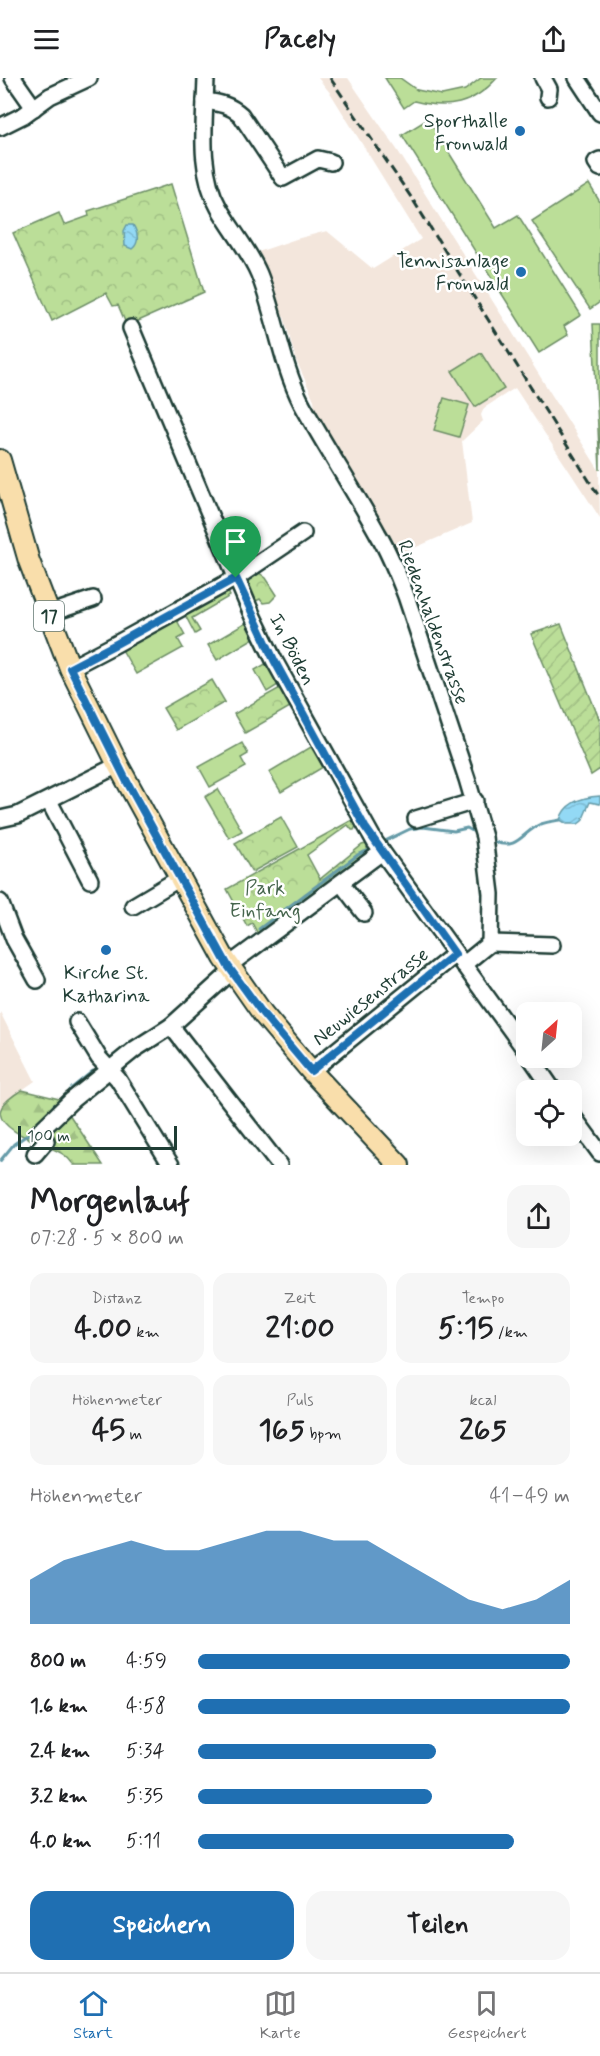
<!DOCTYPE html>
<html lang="de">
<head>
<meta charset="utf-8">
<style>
  :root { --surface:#fff; --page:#f6f6f6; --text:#202124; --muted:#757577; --line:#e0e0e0; --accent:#1f6fb2 }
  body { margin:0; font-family:Mynerve,sans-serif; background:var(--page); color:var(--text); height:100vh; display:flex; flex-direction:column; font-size:22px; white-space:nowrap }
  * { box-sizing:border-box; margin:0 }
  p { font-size:20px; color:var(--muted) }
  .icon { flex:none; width:33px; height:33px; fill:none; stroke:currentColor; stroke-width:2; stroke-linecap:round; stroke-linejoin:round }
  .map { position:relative; height:1087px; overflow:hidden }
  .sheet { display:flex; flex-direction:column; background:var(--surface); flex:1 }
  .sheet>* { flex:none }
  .needle { width:39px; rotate:27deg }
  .buttons { position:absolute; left:516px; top:924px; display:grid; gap:12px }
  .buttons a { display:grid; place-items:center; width:66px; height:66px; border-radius:12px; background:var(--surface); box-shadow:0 6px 24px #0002; font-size:30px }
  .scale { position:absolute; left:18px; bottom:15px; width:159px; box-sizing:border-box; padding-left:6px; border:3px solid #1f3d34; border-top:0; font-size:16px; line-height:21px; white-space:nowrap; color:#1f3d34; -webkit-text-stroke:4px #fff; paint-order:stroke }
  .pin { position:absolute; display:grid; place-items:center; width:51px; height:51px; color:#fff; margin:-62px -26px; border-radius:50% 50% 50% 0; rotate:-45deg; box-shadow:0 0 6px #0007 }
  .pin .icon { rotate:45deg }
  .round { display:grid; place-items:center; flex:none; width:63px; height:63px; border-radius:18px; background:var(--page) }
  .headline { display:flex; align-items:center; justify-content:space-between; height:102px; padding:0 30px }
  h1 { font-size:33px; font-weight:800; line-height:45px }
  .stats { display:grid; grid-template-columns:repeat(3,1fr); gap:9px; height:102px; padding:6px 30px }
  .stats div { display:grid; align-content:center; border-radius:15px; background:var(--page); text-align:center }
  .stats b { font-size:30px; font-weight:800 }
  .stats small { font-size:16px; font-weight:400 }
  .stats p { font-size:16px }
  .chart { height:168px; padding:12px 30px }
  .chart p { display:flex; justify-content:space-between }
  .chart svg { width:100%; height:108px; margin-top:6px; fill:var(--accent); opacity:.7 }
  .cta { display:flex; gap:12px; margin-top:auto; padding:12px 30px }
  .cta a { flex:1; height:69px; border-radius:18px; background:var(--accent); color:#fff; font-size:24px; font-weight:800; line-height:69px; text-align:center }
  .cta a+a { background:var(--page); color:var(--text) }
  ul { padding:0 30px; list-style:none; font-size:20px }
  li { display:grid; grid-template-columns:96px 72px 1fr; align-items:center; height:45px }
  li i { height:15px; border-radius:8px; background:var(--accent) }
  header { display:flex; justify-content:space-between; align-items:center; height:78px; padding:0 30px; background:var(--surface); font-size:27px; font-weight:800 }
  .tab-bar { display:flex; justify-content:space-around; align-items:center; height:84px; border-top:2px solid var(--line); background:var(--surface); font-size:16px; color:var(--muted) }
  .tab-bar a { display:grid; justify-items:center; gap:3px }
  .tab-bar .current { color:var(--accent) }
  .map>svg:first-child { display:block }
  .built { fill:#f3e6dc }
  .grass { fill:#bbde98; stroke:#6d8e66; stroke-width:1.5 }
  .forest { fill:url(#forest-firs); stroke:#6d8e66; stroke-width:1.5 }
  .park { fill:url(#park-crowns); stroke:#6d8e66; stroke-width:1.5 }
  .garden { fill:url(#garden-furrows); stroke:#6d8e66; stroke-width:1.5 }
  .water { fill:url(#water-waves); stroke:#659ba8; stroke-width:1.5 }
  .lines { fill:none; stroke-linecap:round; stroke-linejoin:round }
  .stream { stroke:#659ba8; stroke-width:3 }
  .minor-casing { stroke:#1f3d34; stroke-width:20 }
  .major-casing { stroke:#1f3d34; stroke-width:24 }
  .minor { stroke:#fff; stroke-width:15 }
  .major { stroke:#f9deab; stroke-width:20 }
  .rail { stroke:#1f3d34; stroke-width:3; stroke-dasharray:9 4.5; stroke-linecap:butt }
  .route-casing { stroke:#fff; stroke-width:12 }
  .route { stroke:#1f6fb2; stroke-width:8 }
  .poi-dot { fill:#1f6fb2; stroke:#fff; stroke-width:2 }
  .labels { text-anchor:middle; stroke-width:5; stroke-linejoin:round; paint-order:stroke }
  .shield { fill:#fff; stroke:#627771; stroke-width:1.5 }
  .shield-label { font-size:18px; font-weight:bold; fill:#1f3d34 }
  .poi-label { font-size:20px; fill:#1f3d34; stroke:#fff; text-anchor:end }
  .street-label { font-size:20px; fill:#1f3d34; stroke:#fff }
  .park-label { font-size:20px; fill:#46654d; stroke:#fff }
</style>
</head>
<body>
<header><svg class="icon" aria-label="menu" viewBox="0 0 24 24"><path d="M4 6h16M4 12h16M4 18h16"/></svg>Pacely<svg class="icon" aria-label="share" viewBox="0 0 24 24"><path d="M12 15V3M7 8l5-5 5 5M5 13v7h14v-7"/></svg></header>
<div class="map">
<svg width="600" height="1087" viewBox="0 0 600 1087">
  <defs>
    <pattern id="forest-firs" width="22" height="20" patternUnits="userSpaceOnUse" patternTransform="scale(1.5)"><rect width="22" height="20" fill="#bbde98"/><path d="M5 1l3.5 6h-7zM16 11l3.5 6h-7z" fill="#a0bf84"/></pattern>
    <pattern id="park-crowns" width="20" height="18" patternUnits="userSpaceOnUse" patternTransform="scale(1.5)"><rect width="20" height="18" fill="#bbde98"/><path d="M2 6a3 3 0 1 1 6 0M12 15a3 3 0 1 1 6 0" fill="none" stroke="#a0bf84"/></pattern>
    <pattern id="garden-furrows" width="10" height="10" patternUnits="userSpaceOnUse" patternTransform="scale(1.5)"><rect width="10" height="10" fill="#bbde98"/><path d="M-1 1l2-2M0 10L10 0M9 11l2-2" fill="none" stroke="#a0bf84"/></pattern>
    <pattern id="water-waves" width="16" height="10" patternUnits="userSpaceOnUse" patternTransform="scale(1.5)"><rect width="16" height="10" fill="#93d9f5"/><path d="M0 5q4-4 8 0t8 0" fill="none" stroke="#7ebbd3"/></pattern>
  </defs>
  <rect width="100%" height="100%" fill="#fff"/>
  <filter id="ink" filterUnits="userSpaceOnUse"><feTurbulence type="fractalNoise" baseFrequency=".0167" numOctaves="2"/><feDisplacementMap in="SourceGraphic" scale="12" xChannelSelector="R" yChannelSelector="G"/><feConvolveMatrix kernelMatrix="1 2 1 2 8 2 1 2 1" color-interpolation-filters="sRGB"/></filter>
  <g filter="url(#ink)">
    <g class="built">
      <path d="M318,0H348L398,73L599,392L600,440L515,310L484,330L481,337L483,343L462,363L472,445L398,477L315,332L314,322L296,282L284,238L279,235L269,201L258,174L296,161L327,153L373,191L421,161L331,16Z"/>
      <path d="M0,934L35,1003L8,1022L0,1032Z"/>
    </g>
    <g class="grass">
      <path d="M385,0H400L417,12L442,17L465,12L481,0H497C473,27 448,32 414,23L404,30Z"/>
      <path d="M428,41L496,150L518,137L581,237L564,248L568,257L539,275L402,57Z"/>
      <path d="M589,106L600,124V224L590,231L532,143Z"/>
      <path d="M593,246H600V392Z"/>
      <path d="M481,275L504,311L475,329L452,293Z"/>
      <path d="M444,320L469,327L459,359L434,352Z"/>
      <path d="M226,509L230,518L192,540L200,553L195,556L183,533Z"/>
      <path d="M174,537L185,557L178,561L183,570L136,596L120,568Z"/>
      <path d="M246,545L254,560L217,582L208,567Z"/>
      <path d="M267,585L278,607L267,614L255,592Z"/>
      <path d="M242,665L248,676L241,680L246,689L210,709L199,689Z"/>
      <path d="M311,669L323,689L281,714L269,694Z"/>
      <path d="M218,711L242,753L229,760L205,719Z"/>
    </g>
    <path class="forest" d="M22,1012L59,1021L103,1087H74C71,1084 68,1079 64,1077C49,1066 3,1057 0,1035C0,1026 15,1016 22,1012Z"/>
    <g class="park">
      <path d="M171,106L204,214L127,248L118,227L113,228L106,215L52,243L13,155L59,135L64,147L89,138L88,133Z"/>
      <path d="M258,494L266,500L277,517L270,524L263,525L260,521L256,523L246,502Z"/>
      <path d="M212,602L225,624L176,652L163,630Z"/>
      <path d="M280,610L290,629L245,655L234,636Z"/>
      <path d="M281,739L298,769L252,794L235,765Z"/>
      <path d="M352,742L356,748L354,752H352L348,747L307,777L320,801L362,767L366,766L369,777L259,858L252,845L247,848L227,811Z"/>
    </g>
    <path class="garden" d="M561,546L600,643V691L591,697L531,556Z"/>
    <g class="water">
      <path d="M127,147H133C138,155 140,165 132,171L125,168L124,153Z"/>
      <path d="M600,718V726L590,724L582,743L578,746H567L560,742C565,724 583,719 600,718Z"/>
    </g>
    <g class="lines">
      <g class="stream">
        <path d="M385,763L410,751L423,749L454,753L467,750L476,755"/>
        <path d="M495,764C518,773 523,753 541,746C547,744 554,743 560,742"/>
        <path d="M259,851L359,776L370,772"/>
        <path d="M66,1018L72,1010L93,993"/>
        <path d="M47,1036L54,1027L60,1026"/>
        <path d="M0,1083L14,1066L36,1051"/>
      </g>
      <defs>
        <g id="minor">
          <path d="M13,0L34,30"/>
          <path d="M206,0C205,42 197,92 219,130C232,153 249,172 259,196C276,239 281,285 302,326C326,370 354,412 378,456C390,476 398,497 406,518L467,701L484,759L491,816L490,865L463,887"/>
          <path d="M543,0L549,11L548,19"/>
          <path d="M577,0L600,35"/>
          <path d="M205,23C220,25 230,27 241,37L283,100L318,81L331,84"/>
          <path d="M0,49L24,37L50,18L89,0"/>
          <path d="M600,82L596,84L600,90"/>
          <path d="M131,250L253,539L274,582L375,764L526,973"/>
          <path d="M48,536L93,521"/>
          <path d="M70,590L116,566L236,500L303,455"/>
          <path d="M49,723L90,802"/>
          <path d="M0,741L18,737L118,687"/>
          <path d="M416,741L475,723"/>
          <path d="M341,805L364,835"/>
          <path d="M0,824L14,861L37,902"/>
          <path d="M133,828L180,800"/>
          <path d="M490,865L552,867"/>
          <path d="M228,888L382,774"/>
          <path d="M77,944L99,980L118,1001L171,1087"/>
          <path d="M171,948L279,1087"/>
          <path d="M531,980L553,1012"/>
          <path d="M311,993L455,876"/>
          <path d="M572,1037L600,1075"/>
          <path d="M35,1076L46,1063L41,1052L72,1022L135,971L171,948L232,893"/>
        </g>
        <path id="major" d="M0,382L29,483L70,590L118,687L224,880L263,936L311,993L399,1087"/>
      </defs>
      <use href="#minor" class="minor-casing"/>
      <use href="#major" class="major-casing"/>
      <use href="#minor" class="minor"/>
      <use href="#major" class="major"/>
      <path class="rail" d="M330,0L413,122L600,420"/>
    </g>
  </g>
  <g class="lines" filter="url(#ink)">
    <defs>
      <path id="route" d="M236,500L274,582L365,749L455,876L311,993L263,936L228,888L126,702L70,590L116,566Z"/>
    </defs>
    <use href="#route" class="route-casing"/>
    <use href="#route" class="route"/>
  </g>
  <g class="poi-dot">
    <circle cx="520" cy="53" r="6"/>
    <circle cx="521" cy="194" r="6"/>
    <circle cx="106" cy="872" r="6"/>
  </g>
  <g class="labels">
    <rect class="shield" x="34" y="523" width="30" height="30" rx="4.5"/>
    <g class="shield-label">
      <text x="49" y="544">17</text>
    </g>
    <g class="poi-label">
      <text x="508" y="49">Sporthalle<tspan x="508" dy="23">Fronwald</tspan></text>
      <text x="509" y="189">Tennisanlage<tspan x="509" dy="23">Fronwald</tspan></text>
      <text x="106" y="901" text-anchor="middle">Kirche St.<tspan x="106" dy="23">Katharina</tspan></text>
    </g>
    <g class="street-label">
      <text transform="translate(434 544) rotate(70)" y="7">Riedenhaldenstrasse</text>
      <text transform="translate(293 571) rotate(63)" y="7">In Böden</text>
      <text transform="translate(370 918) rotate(-39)" y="7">Neuwiesenstrasse</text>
    </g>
    <g class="park-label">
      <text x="265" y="816">Park<tspan x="265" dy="23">Einfang</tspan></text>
    </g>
  </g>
</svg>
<div class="buttons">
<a><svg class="needle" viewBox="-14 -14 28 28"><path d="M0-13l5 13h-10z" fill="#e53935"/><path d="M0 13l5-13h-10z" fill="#757577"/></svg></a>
<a><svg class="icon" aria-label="locate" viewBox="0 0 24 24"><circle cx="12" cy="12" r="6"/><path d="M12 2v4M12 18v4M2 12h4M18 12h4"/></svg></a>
</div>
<div class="scale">100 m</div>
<div class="pin" style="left:236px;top:500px;background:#1e9e55"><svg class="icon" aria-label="arrive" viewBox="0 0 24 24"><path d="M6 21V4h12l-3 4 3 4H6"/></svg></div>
</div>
<section class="sheet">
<div class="headline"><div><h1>Morgenlauf</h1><p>07:28 · 5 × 800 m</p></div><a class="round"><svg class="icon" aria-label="share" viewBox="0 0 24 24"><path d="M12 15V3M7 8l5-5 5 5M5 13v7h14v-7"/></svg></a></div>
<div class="stats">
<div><p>Distanz</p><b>4.00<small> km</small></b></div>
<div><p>Zeit</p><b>21:00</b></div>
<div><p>Tempo</p><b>5:15<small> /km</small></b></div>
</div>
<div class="stats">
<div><p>Höhenmeter</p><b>45<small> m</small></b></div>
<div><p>Puls</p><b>165<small> bpm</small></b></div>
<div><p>kcal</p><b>265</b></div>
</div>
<div class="chart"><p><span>Höhenmeter</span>41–49 m</p>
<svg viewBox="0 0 160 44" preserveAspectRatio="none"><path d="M0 44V26L10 18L20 14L30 10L40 14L50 14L60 10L70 6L80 6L90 10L100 10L110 18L120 26L130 34L140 38L150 34L160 26V44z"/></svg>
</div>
<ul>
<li><b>800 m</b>4:59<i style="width:100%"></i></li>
<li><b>1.6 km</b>4:58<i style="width:100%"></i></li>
<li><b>2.4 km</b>5:34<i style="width:64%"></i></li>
<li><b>3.2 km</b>5:35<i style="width:63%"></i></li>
<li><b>4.0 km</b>5:11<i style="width:85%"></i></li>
</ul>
<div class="cta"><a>Speichern</a><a>Teilen</a></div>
</section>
<nav class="tab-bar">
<a class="current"><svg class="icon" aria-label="home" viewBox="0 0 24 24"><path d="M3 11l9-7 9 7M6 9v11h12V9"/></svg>Start</a>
<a><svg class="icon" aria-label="map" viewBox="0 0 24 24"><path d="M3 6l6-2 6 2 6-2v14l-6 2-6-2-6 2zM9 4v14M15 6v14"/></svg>Karte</a>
<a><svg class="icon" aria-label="saved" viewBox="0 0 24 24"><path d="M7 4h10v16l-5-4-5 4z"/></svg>Gespeichert</a>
</nav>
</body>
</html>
